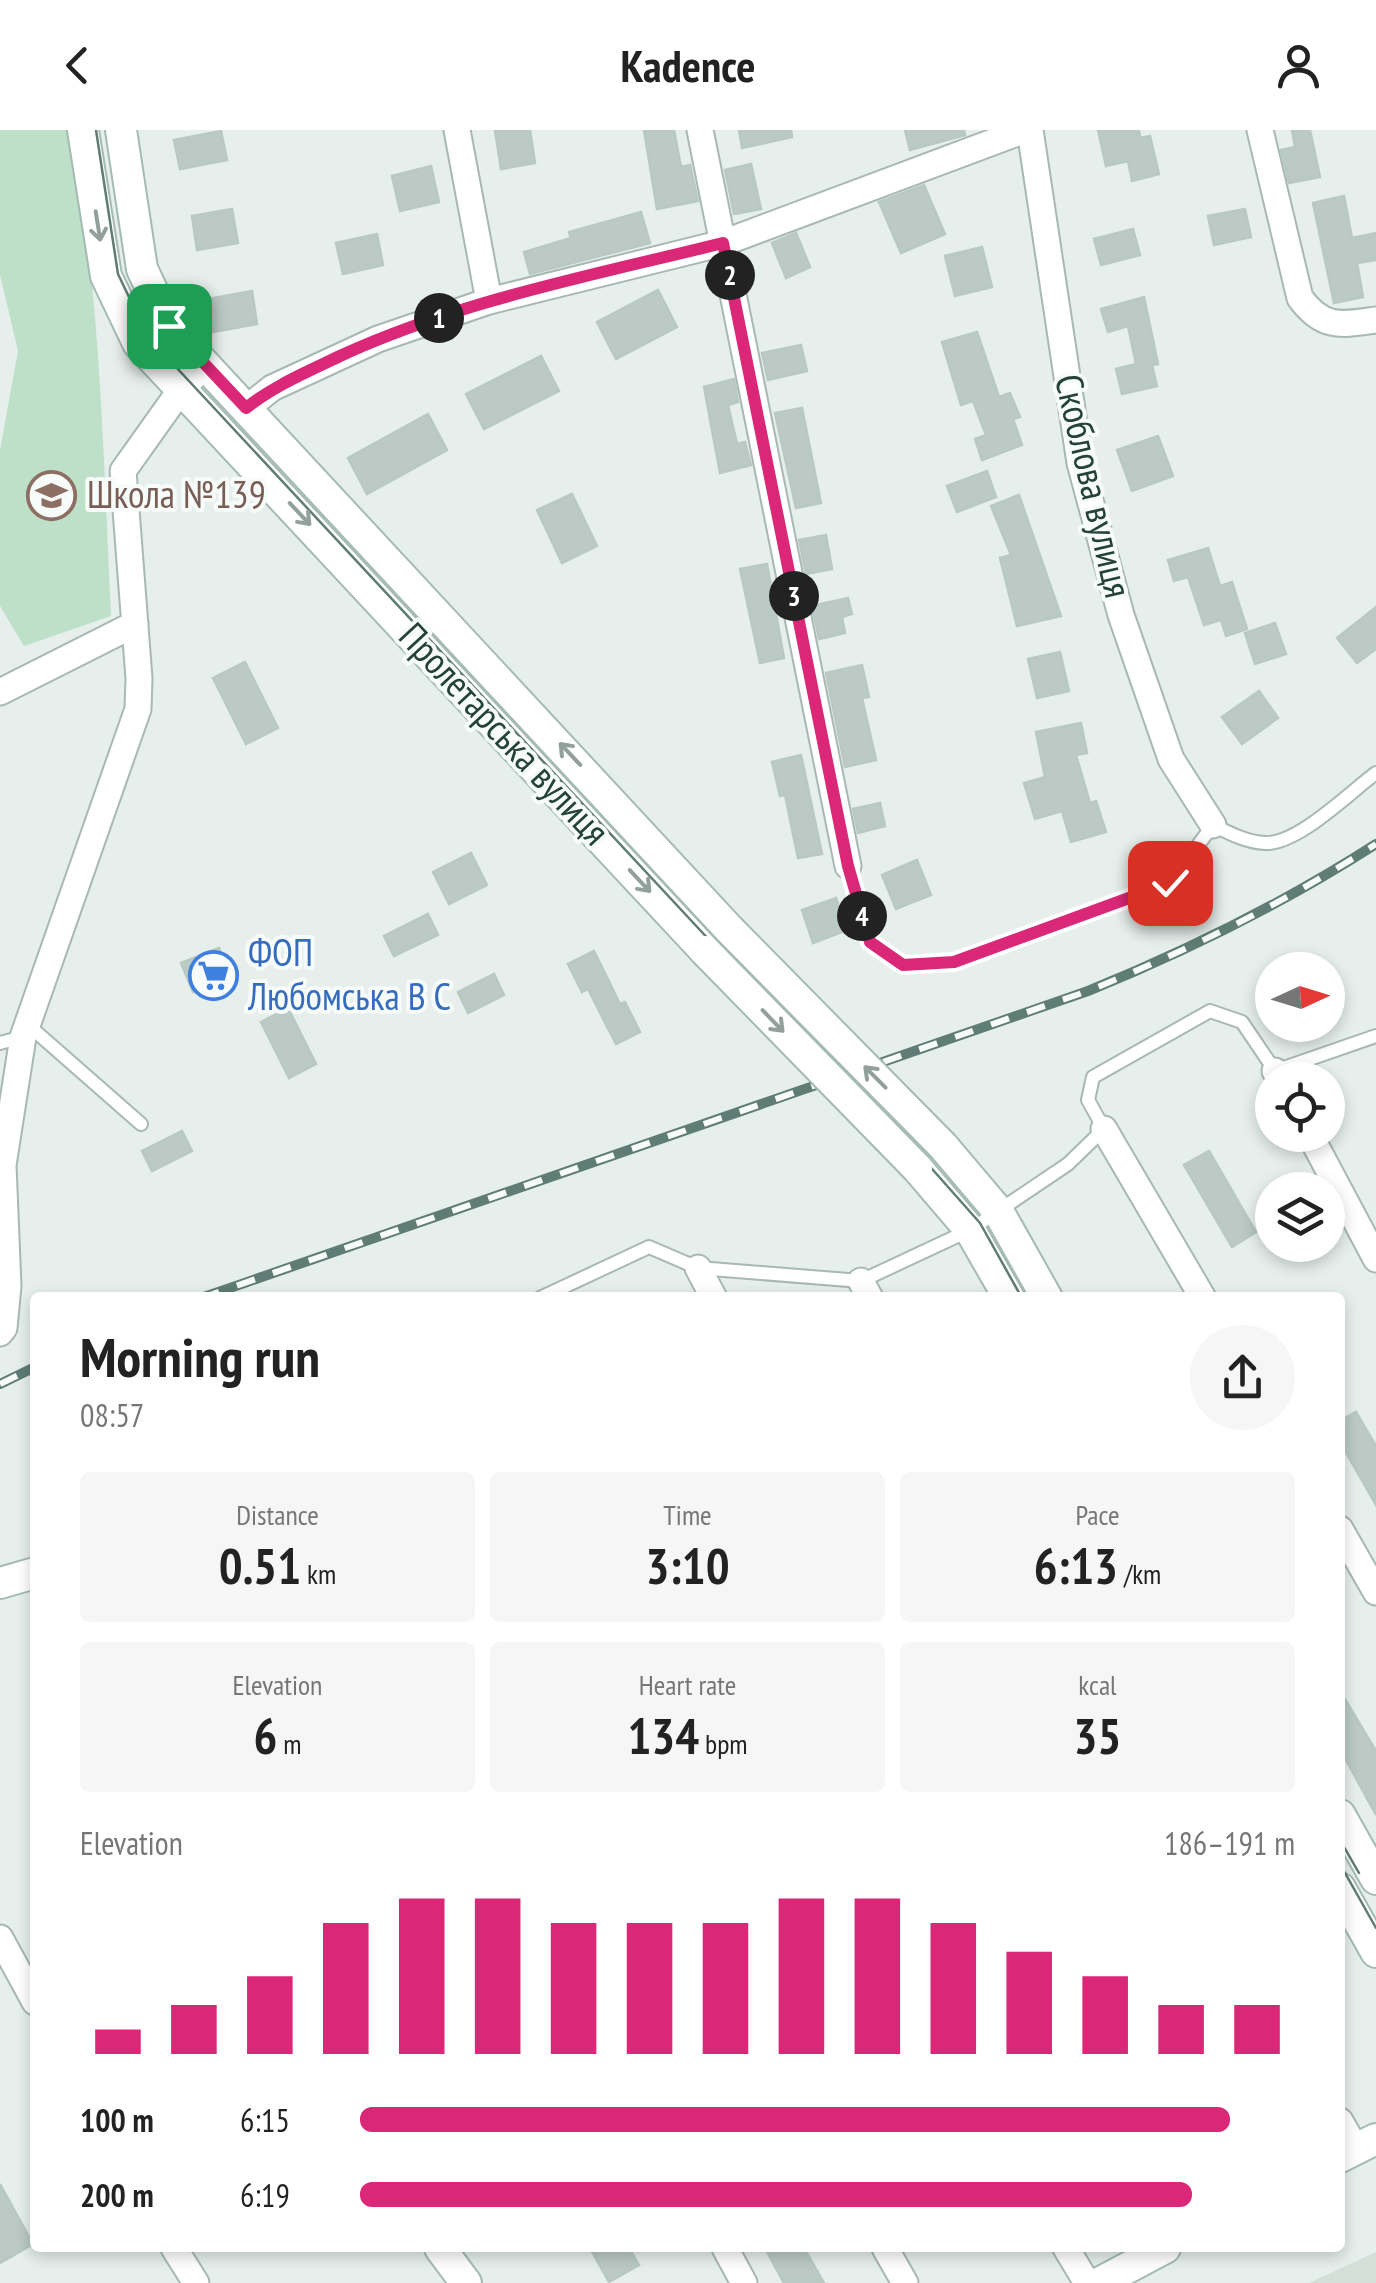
<!DOCTYPE html>
<html lang="en">
<head>
<meta charset="utf-8">
<style>
  :root { --surface:#fff; --page:#f6f6f6; --text:#222; --muted:#767676; --accent:#db2777 }
  body { margin:0; font-family:"PT Sans Narrow",sans-serif; background:var(--page); color:var(--text); height:100vh; display:flex; flex-direction:column; font-size:38px; white-space:nowrap }
  * { box-sizing:border-box; margin:0 }
  p { font-size:32px; color:var(--muted) }
  .icon { flex:none; width:55px; height:55px; fill:none; stroke:currentColor; stroke-width:2; stroke-linecap:round; stroke-linejoin:round }
  .map { position:relative; flex:1; overflow:hidden }
  .drawer { position:absolute; left:30px; top:1162px; width:1315px; height:960px; display:flex; flex-direction:column; background:var(--surface); border-radius:10px; box-shadow:0 5px 15px #0003 }
  .drawer>* { flex:none }
  .needle { width:65px; rotate:86deg }
  .buttons { position:absolute; left:1255px; top:822px; display:grid; gap:20px }
  .buttons a { display:grid; place-items:center; width:90px; height:90px; border-radius:50%; background:var(--surface); box-shadow:0 5px 15px #0003; font-size:50px }
  .pin { position:absolute; display:grid; place-items:center; width:85px; height:85px; color:#fff; margin:-42px; border-radius:20px; box-shadow:0 5px 15px #0006 }
  .km { position:absolute; width:50px; height:50px; margin:-25px; border-radius:50%; background:#222; color:#fff; font-size:28px; line-height:50px; text-align:center }
  .round { display:grid; place-items:center; flex:none; width:105px; height:105px; border-radius:52px; background:var(--page) }
  .overview { display:flex; align-items:center; justify-content:space-between; height:170px; padding:0 50px }
  h1 { font-size:55px; font-weight:700; line-height:75px }
  .figures { display:grid; grid-template-columns:repeat(3,1fr); gap:15px; height:170px; padding:10px 50px }
  .figures div { display:grid; align-content:center; border-radius:10px; background:var(--page); text-align:center }
  .figures b { font-size:50px; font-weight:700 }
  .figures small { font-size:28px; font-weight:400 }
  .figures p { font-size:28px }
  .chart { height:280px; padding:20px 50px }
  .chart p { display:flex; justify-content:space-between }
  .chart svg { width:100%; height:180px; margin-top:10px; stroke:var(--accent); stroke-width:6 }
  ul { padding:0 50px; list-style:none; font-size:32px }
  li { display:grid; grid-template-columns:160px 120px 1fr; align-items:center; height:75px }
  li i { height:25px; border-radius:12px; background:var(--accent) }
  header { display:flex; justify-content:space-between; align-items:center; height:130px; padding:0 50px; background:var(--surface); font-size:45px; font-weight:700 }
  .map>svg:first-child { display:block }
  .built { fill:#d4dfda }
  .green { fill:#bfe0c8 }
  .building { fill:#bbcac4; stroke:#b8c9c2; stroke-width:2.5 }
  .lines { fill:none; stroke-linecap:round; stroke-linejoin:round }
  .lane-casing { stroke:#a8b8b2; stroke-width:16 }
  .street-casing { stroke:#a8b8b2; stroke-width:29 }
  .secondary-casing { stroke:#a4bbb3; stroke-width:34 }
  .lane { stroke:#fff; stroke-width:12 }
  .street { stroke:#fff; stroke-width:25 }
  .secondary { stroke:#fff; stroke-width:30 }
  .tram { stroke:#5f7d75; stroke-width:2.5 }
  .rail-casing { stroke:#5f7d75; stroke-width:10 }
  .rail { stroke:#f7fbf9; stroke-width:6; stroke-dasharray:19; stroke-linecap:butt }
  .secondary-bridge-casing { stroke:#a4bbb3; stroke-width:34; stroke-linecap:butt }
  .secondary-bridge { stroke:#fff; stroke-width:30 }
  .oneway { stroke:#92a09c }
  .route-casing { stroke:#fff; stroke-width:20 }
  .route { stroke:#db2777; stroke-width:12 }
  .labels { text-anchor:middle; stroke-width:8; stroke-linejoin:round; paint-order:stroke }
  .street-label { font-size:38px; fill:#24423a; stroke:#f7fbf9 }
  .education-label { font-size:38px; fill:#785e54; stroke:#f7fbf9; text-anchor:start }
  .shop-label { font-size:38px; fill:#366cbe; stroke:#f7fbf9; text-anchor:start }
</style>
</head>
<body>
<header><svg class="icon" aria-label="back" viewBox="0 0 24 24"><path d="M15 5l-7 7 7 7"/></svg>Kadence<svg class="icon" aria-label="person" viewBox="0 0 24 24"><circle cx="12" cy="8" r="4"/><path d="M4 21q1-7 8-7t8 7"/></svg></header>
<div class="map">
<svg width="1376" height="2153" viewBox="0 0 1376 2153">
  <rect width="100%" height="100%" fill="#e6efeb"/>
  <path class="built" d="M1376,2122V2153H1309Z"/>
  <path class="green" d="M0,0H70C101,160 103,324 111,486L24,516L0,476V320L18,221L0,145Z"/>
  <g class="building">
    <path d="M495,0H530L535,33L501,39Z"/>
    <path d="M644,0H674L681,37L690,35L698,71L657,79Z"/>
    <path d="M739,0H791L792,7L742,18Z"/>
    <path d="M905,0H964L965,5L910,20Z"/>
    <path d="M1098,0H1139L1140,8L1150,6L1159,44L1132,51L1128,31L1106,36Z"/>
    <path d="M1292,0H1310L1320,47L1289,53L1281,20L1295,17Z"/>
    <path d="M221,1L227,30L180,39L174,10Z"/>
    <path d="M751,34L761,79L734,84L725,40Z"/>
    <path d="M431,36L439,72L400,81L392,46Z"/>
    <path d="M924,55L945,104L901,123L879,72Z"/>
    <path d="M1344,66L1352,108L1376,103V130L1357,133L1363,167L1334,173L1313,73Z"/>
    <path d="M232,79L238,113L197,120L192,86Z"/>
    <path d="M1245,79L1251,107L1214,115L1208,86Z"/>
    <path d="M641,82L650,113L530,144L524,122L571,108L569,102Z"/>
    <path d="M1133,99L1140,125L1101,135L1094,109Z"/>
    <path d="M796,103L810,137L786,148L772,113Z"/>
    <path d="M377,104L383,135L343,144L336,113Z"/>
    <path d="M982,117L992,157L955,166L945,126Z"/>
    <path d="M658,160L677,197L616,229L597,192Z"/>
    <path d="M252,161L257,194L213,202L208,169Z"/>
    <path d="M1144,167L1158,234L1152,235L1157,256L1122,264L1116,239L1136,234L1128,196L1108,202L1101,179Z"/>
    <path d="M977,202L999,267L1010,263L1020,287L1013,289L1022,315L982,330L975,309L986,305L973,271L961,275L942,212Z"/>
    <path d="M801,215L807,241L768,250L762,223Z"/>
    <path d="M541,226L559,261L484,299L466,264Z"/>
    <path d="M734,249L738,272L728,275L737,314L745,312L751,335L720,343L704,257Z"/>
    <path d="M802,278L821,373L796,378L775,283Z"/>
    <path d="M428,284L447,320L367,364L348,328Z"/>
    <path d="M1158,306L1173,346L1132,361L1117,320Z"/>
    <path d="M987,341L996,367L957,382L947,356Z"/>
    <path d="M572,364L597,416L562,433L537,380Z"/>
    <path d="M1019,365L1061,486L1017,496L1000,428L1011,425L991,376Z"/>
    <path d="M826,405L832,439L806,444L799,410Z"/>
    <path d="M1208,418L1220,456L1232,452L1247,499L1226,506L1221,490L1204,495L1188,447L1174,451L1168,430Z"/>
    <path d="M767,434L784,528L760,533L740,439Z"/>
    <path d="M848,468L852,484L842,487L845,503L819,509L812,476Z"/>
    <path d="M1376,477V519L1357,533L1337,508Z"/>
    <path d="M1275,493L1286,524L1255,534L1245,503Z"/>
    <path d="M1060,522L1069,561L1037,568L1028,529Z"/>
    <path d="M245,532L278,598L246,614L213,548Z"/>
    <path d="M862,535L869,567L862,568L876,630L845,637L826,543Z"/>
    <path d="M1259,561L1278,588L1242,614L1222,587Z"/>
    <path d="M1081,593L1087,623L1076,625L1090,673L1096,671L1106,702L1071,712L1062,681L1035,689L1024,653L1045,647L1036,602Z"/>
    <path d="M801,625L822,724L798,728L785,665L780,666L772,632Z"/>
    <path d="M880,673L885,696L858,703L853,679Z"/>
    <path d="M471,723L487,755L449,774L433,742Z"/>
    <path d="M917,730L931,765L896,779L882,745Z"/>
    <path d="M836,768L847,800L813,813L802,780Z"/>
    <path d="M428,784L438,805L394,826L384,806Z"/>
    <path d="M219,818L230,848L193,862L181,833Z"/>
    <path d="M594,821L620,874L625,872L640,902L616,914L588,859L582,862L568,834Z"/>
    <path d="M494,844L504,865L468,883L458,862Z"/>
    <path d="M288,878L316,934L289,948L261,892Z"/>
    <path d="M182,1001L192,1021L152,1041L142,1021Z"/>
    <path d="M1209,1021L1256,1102L1232,1117L1184,1035Z"/>
    <path d="M1356,1282L1376,1316V1375L1340,1312V1291Z"/>
    <path d="M1340,1561L1376,1621V1685L1340,1619Z"/>
    <path d="M0,2054L33,2114L0,2133Z"/>
    <path d="M590,2118H629L639,2135L609,2152Z"/>
    <path d="M765,2118H804L824,2153H784Z"/>
  </g>
  <g class="lines">
    <defs>
      <g id="lane">
        <path d="M848,736L870,812L903,835L954,832L1170,753L1213,695C1229,703 1246,712 1265,713C1297,715 1349,663 1376,643"/>
        <path d="M27,894L141,994"/>
        <path d="M0,913L23,907"/>
        <path d="M540,1168L649,1117L698,1138L861,1151L970,1100L1068,1034L1104,999L1088,970L1093,947L1210,881L1242,892L1275,941L1376,906"/>
      </g>
      <g id="street">
        <path d="M457,0L489,171"/>
        <path d="M700,0L848,736"/>
        <path d="M1030,0L1080,333L1121,485L1171,629L1213,695"/>
        <path d="M1260,0L1300,168C1323,199 1340,195 1376,190"/>
        <path d="M247,278L272,258L378,209L489,171L723,113L1025,0"/>
        <path d="M0,562L135,494"/>
        <path d="M1275,941L1280,950"/>
        <path d="M1104,999L1203,1168"/>
        <path d="M1310,1005L1376,1129"/>
        <path d="M698,1138L714,1168"/>
        <path d="M861,1151L870,1168"/>
        <path d="M0,1203L4,1198L8,1156L3,1035L23,907L138,579L139,548L123,341L182,258L205,236"/>
        <path d="M1340,1399L1376,1462"/>
        <path d="M0,1808L35,1872"/>
        <path d="M1340,1991L1356,2019"/>
        <path d="M174,2118L196,2153"/>
        <path d="M725,2118L744,2153"/>
        <path d="M885,2118L905,2153"/>
        <path d="M1066,2118L1087,2153"/>
      </g>
      <g id="secondary">
        <path d="M83,0L106,146L138,213L705,821"/>
        <path d="M121,0L142,139L169,196L730,800"/>
        <path d="M943,1016L998,1081L1047,1168"/>
        <path d="M917,1038L970,1100L1009,1168"/>
        <path d="M0,1453L35,1443"/>
        <path d="M1340,1685L1376,1749"/>
        <path d="M1340,1758L1376,1822"/>
        <path d="M1340,2027L1376,2009"/>
        <path d="M440,2118L466,2153"/>
        <path d="M1099,2153L1165,2118"/>
      </g>
    </defs>
    <use href="#lane" class="lane-casing"/>
    <use href="#street" class="street-casing"/>
    <use href="#secondary" class="secondary-casing"/>
    <use href="#lane" class="lane"/>
    <use href="#street" class="street"/>
    <use href="#secondary" class="secondary"/>
    <g class="tram">
      <path d="M96,0L118,144L148,207L713,814L925,1031L980,1093L1022,1168"/>
      <path d="M1340,1710L1359,1743"/>
      <path d="M1340,1734L1376,1798"/>
    </g>
    <defs>
      <g id="rail">
        <path d="M201,1168L1088,861C1189,820 1284,773 1376,714"/>
        <path d="M0,1254L35,1237"/>
      </g>
    </defs>
    <use href="#rail" class="rail-casing"/>
    <use href="#rail" class="rail"/>
    <defs>
      <g id="secondary-bridge">
        <path d="M730,800L943,1016"/>
        <path d="M705,821L917,1038"/>
      </g>
    </defs>
    <use href="#secondary-bridge" class="secondary-bridge-casing"/>
    <use href="#secondary-bridge" class="secondary-bridge"/>
  </g>
  <defs><path id="oneway-shaft" d="M-6 0H5M1.5-3L5.5 0L1.5 3" fill="none" stroke-width="1.6" stroke-linecap="round" stroke-linejoin="round" transform="scale(2.5)"/></defs>
  <g class="oneway">
    <use href="#oneway-shaft" transform="translate(98 96) rotate(81)"/>
    <use href="#oneway-shaft" transform="translate(300 384) rotate(47)"/>
    <use href="#oneway-shaft" transform="translate(570 624) rotate(-133)"/>
    <use href="#oneway-shaft" transform="translate(640 751) rotate(47)"/>
    <use href="#oneway-shaft" transform="translate(773 891) rotate(46)"/>
    <use href="#oneway-shaft" transform="translate(875 947) rotate(-135)"/>
  </g>
  <g class="lines">
    <defs>
      <path id="route" d="M169,196L246,278C275,255 307,242 340,226C462,170 594,145 723,113L848,736L870,812L903,835L954,832L1170,753"/>
    </defs>
    <use href="#route" class="route-casing"/>
    <use href="#route" class="route"/>
  </g>
  <defs>
    <symbol id="school-ring" viewBox="-11 -11 22 22"><circle r="9.5" fill="#f7fbf9" stroke="#8d6e63" stroke-width="1.5"/><path d="M0-5L7-2L0 1L-7-2ZM-4 1L0 2.5L4 1V4Q0 6-4 4Z" fill="#8d6e63"/></symbol>
    <symbol id="supermarket-ring" viewBox="-11 -11 22 22"><circle r="9.5" fill="#f7fbf9" stroke="#3f7fe0" stroke-width="1.5"/><path d="M-6-5.5h2.5l.6 2H6L4.5 2H-2.5L-4.4-4H-6ZM-1.5 3.2a1.3 1.3 0 1 0 .1 0ZM3 3.2a1.3 1.3 0 1 0 .1 0Z" fill="#3f7fe0"/></symbol>
  </defs>
  <g fill-rule="evenodd">
    <use href="#school-ring" x="24" y="338" width="55" height="55"/>
    <use href="#supermarket-ring" x="186" y="818" width="55" height="55"/>
  </g>
  <g class="labels">
    <g class="street-label">
      <text transform="translate(1093 356) rotate(77)" y="13">Скоблова вулиця</text>
      <text transform="translate(504 604) rotate(47)" y="13">Пролетарська вулиця</text>
    </g>
    <g class="education-label">
      <text x="87" y="378">Школа №139</text>
    </g>
    <g class="shop-label">
      <text x="248" y="836">ФОП<tspan x="248" dy="44">Любомська В С</tspan></text>
    </g>
  </g>
</svg>
<div class="buttons">
<a><svg class="needle" viewBox="-14 -14 28 28"><path d="M0-13l5 13h-10z" fill="#e53935"/><path d="M0 13l5-13h-10z" fill="#767676"/></svg></a>
<a><svg class="icon" aria-label="locate" viewBox="0 0 24 24"><circle cx="12" cy="12" r="6"/><path d="M12 2v4M12 18v4M2 12h4M18 12h4"/></svg></a>
<a><svg class="icon" aria-label="layers" viewBox="0 0 24 24"><path d="M12 4l9 5-9 5-9-5zM3 14l9 5 9-5"/></svg></a>
</div>
<div class="pin" style="left:169px;top:196px;background:#1e9e55"><svg class="icon" aria-label="arrive" viewBox="0 0 24 24"><path d="M6 21V4h12l-3 4 3 4H6"/></svg></div>
<div class="pin" style="left:1170px;top:753px;background:#d93025"><svg class="icon" aria-label="check" viewBox="0 0 24 24"><path d="M5 12l5 5 9-10"/></svg></div>
<b class="km" style="left:439px;top:188px">1</b>
<b class="km" style="left:730px;top:145px">2</b>
<b class="km" style="left:794px;top:466px">3</b>
<b class="km" style="left:862px;top:786px">4</b>
<section class="drawer">
<div class="overview"><div><h1>Morning run</h1><p>08:57</p></div><a class="round"><svg class="icon" aria-label="share" viewBox="0 0 24 24"><path d="M12 15V3M7 8l5-5 5 5M5 13v7h14v-7"/></svg></a></div>
<div class="figures">
<div><p>Distance</p><b>0.51<small> km</small></b></div>
<div><p>Time</p><b>3:10</b></div>
<div><p>Pace</p><b>6:13<small> /km</small></b></div>
</div>
<div class="figures">
<div><p>Elevation</p><b>6<small> m</small></b></div>
<div><p>Heart rate</p><b>134<small> bpm</small></b></div>
<div><p>kcal</p><b>35</b></div>
</div>
<div class="chart"><p><span>Elevation</span>186–191 m</p>
<svg viewBox="0 0 160 44" preserveAspectRatio="none"><path d="M5 44V38M15 44V32M25 44V25M35 44V12M45 44V6M55 44V6M65 44V12M75 44V12M85 44V12M95 44V6M105 44V6M115 44V12M125 44V19M135 44V25M145 44V32M155 44V32"/></svg>
</div>
<ul>
<li><b>100 m</b>6:15<i style="width:93%"></i></li>
<li><b>200 m</b>6:19<i style="width:89%"></i></li>
</ul>
</section>
</div>
</body>
</html>
